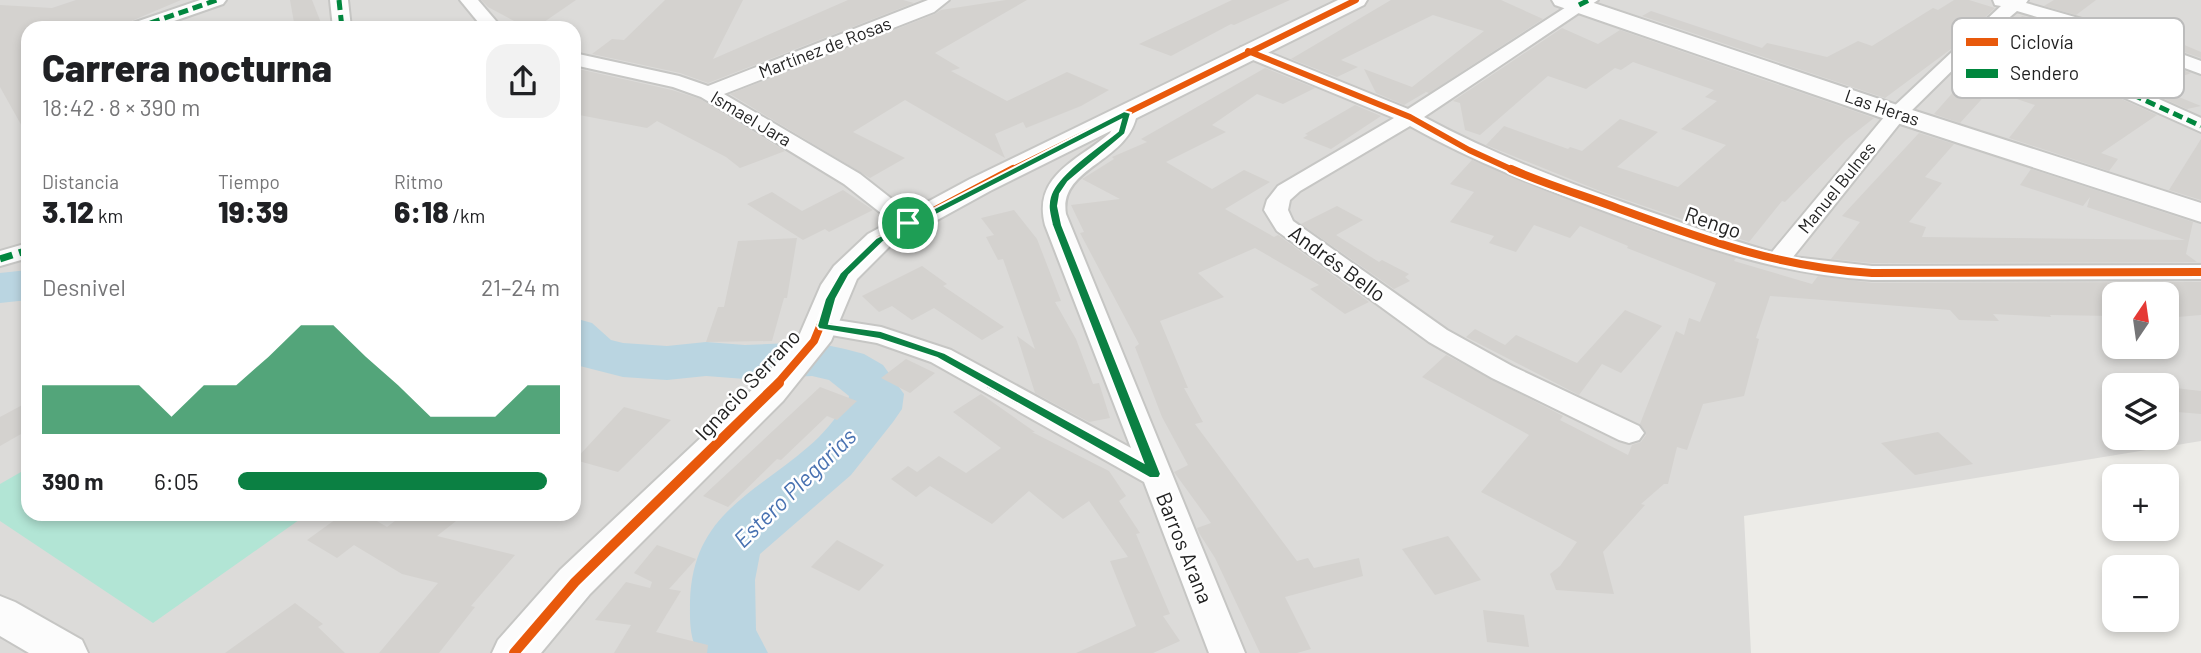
<!DOCTYPE html>
<html lang="es">
<head>
<meta charset="utf-8">
<style>
  :root { --surface:#fff; --page:#f2f2f2; --text:#202124; --muted:#757577; --accent:#0b8043 }
  body { margin:0; font-family:Barlow,sans-serif; background:var(--page); color:var(--text); height:100vh; display:flex; flex-direction:column; font-size:26px; white-space:nowrap }
  * { box-sizing:border-box; margin:0 }
  p { font-size:23px; color:var(--muted) }
  .icon { flex:none; width:38px; height:38px; fill:none; stroke:currentColor; stroke-width:2; stroke-linecap:round; stroke-linejoin:round }
  .map { position:relative; flex:1; overflow:hidden }
  .sheet { position:absolute; left:21px; top:21px; width:560px; height:500px; display:flex; flex-direction:column; background:var(--surface); border-radius:21px; box-shadow:0 4px 10px #0003 }
  .sheet>* { flex:none }
  .needle { width:46px; rotate:13deg }
  .controls { position:absolute; left:2102px; top:282px; display:grid; gap:14px }
  .controls a { display:grid; place-items:center; width:77px; height:77px; border-radius:14px; background:var(--surface); box-shadow:0 4px 10px #0003; font-size:35px }
  .pin { position:absolute; display:grid; place-items:center; width:60px; height:60px; color:#fff; margin:-30px; border:4px solid #fff; border-radius:50%; box-shadow:0 2px 7px #0007 }
  .round { display:grid; place-items:center; flex:none; width:74px; height:74px; border-radius:21px; background:var(--page) }
  .headline { display:flex; align-items:center; justify-content:space-between; height:119px; padding:0 21px }
  h1 { font-size:38px; font-weight:800; line-height:52px }
  .stats { display:grid; grid-template-columns:repeat(3,1fr); gap:10px; height:119px; padding:7px 21px }
  .stats div { display:grid; align-content:center }
  .stats b { font-size:30px; font-weight:800 }
  .stats small { font-size:19px; font-weight:400 }
  .stats p { font-size:19px }
  .chart { height:196px; padding:14px 21px }
  .chart p { display:flex; justify-content:space-between }
  .chart svg { width:100%; height:126px; margin-top:7px; fill:var(--accent); opacity:.7 }
  ul { padding:0 21px; list-style:none; font-size:23px }
  li { display:grid; grid-template-columns:112px 84px 1fr; align-items:center; height:52px }
  li i { height:18px; border-radius:9px; background:var(--accent) }
  .map>svg:first-child { display:block }
  .residential { fill:#dcdbd9; fill-rule:evenodd }
  .pitch { fill:#b2e5d5 }
  .lines { fill:none; stroke-linecap:round; stroke-linejoin:round }
  .river { fill:#bad5e1; fill-rule:evenodd }
  .building { fill:#d4d2cf }
  .minor-casing { stroke:#c6c6c4; stroke-width:4 }
  .tertiary-casing { stroke:#c6c6c4; stroke-width:4 }
  .minor { fill:#fcfcfc; fill-rule:evenodd }
  .tertiary { fill:#fcfcfc; fill-rule:evenodd }
  .quiet-far2 { stroke:#00873e; stroke-width:5; stroke-dasharray:10 5; stroke-linecap:butt }
  .quiet-far1 { stroke:#00873e; stroke-width:7; stroke-dasharray:13 7; stroke-linecap:butt }
  .quiet { stroke:#00873e; stroke-width:9; stroke-dasharray:17 9; stroke-linecap:butt }
  .cycleway-far2-casing { stroke:#fff; stroke-width:10 }
  .cycleway-far1-casing { stroke:#fff; stroke-width:12 }
  .cycleway-casing { stroke:#fff; stroke-width:15 }
  .cycleway-far2 { stroke:#e8590c; stroke-width:6 }
  .cycleway-far1 { stroke:#e8590c; stroke-width:8 }
  .cycleway { stroke:#e8590c; stroke-width:10 }
  .route { fill:#0b8043; stroke:#fff; stroke-width:2; fill-rule:evenodd }
  .labels { text-anchor:middle; stroke-width:5; stroke-linejoin:round; paint-order:stroke }
  .far-street-label { font-size:18px; fill:#1f1f1f; stroke:#fff }
  .street-label { font-size:21px; fill:#1f1f1f; stroke:#fff }
  .water-label { font-size:23px; font-style:italic; fill:#4972b1; stroke:#fff }
  .key { fill:#fff; stroke:#bcbcbc; stroke-width:2 }
  .key-label { font-size:19px; fill:#1f1f1f }
</style>
</head>
<body>
<div class="map">
<svg width="2201" height="653" viewBox="0 0 2201 653">
  <rect width="100%" height="100%" fill="#edece8"/>
  <path class="residential" d="M0,0H2201V441L1744,516L1751,653H0ZM28,28H574V514H28ZM2114,294H2166V346H2114ZM2114,385H2166V438H2114Z"/>
  <path class="pitch" d="M28,468V514L306,515L153,623L0,521V484Z"/>
  <g class="lines">
    <g class="river">
      <path d="M28,270V300L0,303V273Z"/>
      <path d="M574,318L592,323L611,340L623,343L667,346L706,342L745,345L812,342L845,349L864,354L883,365L904,394L902,409L893,422L851,475L760,554L755,580L756,630L768,653H698C689,635 690,621 690,601C693,515 751,496 808,447C823,435 835,418 848,403L849,396L829,380L812,376L745,379L706,376L667,380L623,377L576,365Z"/>
    </g>
  </g>
  <g class="building">
    <path d="M76,0H181L129,22L124,28H28V137L0,87V5L52,8Z"/>
    <path d="M290,0H312L323,28H295Z"/>
    <path d="M481,0H576L544,22L527,28L488,7Z"/>
    <path d="M665,0H743L713,59L848,0H903L914,3L708,83L680,73L592,54L612,39L624,40Z"/>
    <path d="M1006,0H1027L935,53L960,68L951,71L1007,101L1067,72L1109,90L1081,106L1026,128L1023,122L995,134L1005,158L905,100L853,132L905,158L870,178L730,94L935,14L941,10Z"/>
    <path d="M1232,0H1290L1234,25L1231,24L1171,56L1139,44Z"/>
    <path d="M1391,0H1501L1543,19L1429,93L1416,88L1426,92L1404,105L1376,93L1364,69L1412,87L1484,31L1433,15L1341,60L1358,67L1337,77L1291,59Z"/>
    <path d="M1954,0H1969L1995,8L1951,49L1885,98L1642,16L1651,11L1762,48L1767,43L1827,57L1858,41L1872,46L1933,8L1938,10Z"/>
    <path d="M2054,0H2096L2076,15L2044,6Z"/>
    <path d="M2022,16L2030,18L2060,27L2035,46L2005,34Z"/>
    <path d="M2137,25L2201,52V58L2120,29Z"/>
    <path d="M1562,28L1598,44L1620,30L1874,118L1846,140L1785,202L1782,201L1749,242L1600,191L1486,145L1504,126L1568,149L1570,147L1582,151L1620,119L1658,132L1617,167L1678,187L1726,145L1681,129L1717,101L1705,97L1714,90L1633,62L1621,70L1615,68L1586,89L1548,76L1480,135L1465,130L1460,103L1453,101Z"/>
    <path d="M2090,36L2191,73L2154,87L2201,106L2187,109L2102,71L2040,47Z"/>
    <path d="M1992,48L2086,83L2157,115L2101,153L2118,159L2109,171L2009,138L2035,105L1990,90L1960,123L1934,114Z"/>
    <path d="M574,68L672,90L700,99L785,151L740,168L726,157L657,121L647,128L574,114Z"/>
    <path d="M1265,68L1315,88L1283,104L1257,94L1212,125L1226,132L1166,162L1212,189L1244,170L1270,182L1225,209L1274,237L1278,235L1369,302L1345,314L1310,289L1319,285L1255,248L1198,273L1224,297L1160,321L1188,388H1184L1203,422L1195,424L1297,561L1308,558L1314,568L1359,558L1363,576L1285,597L1311,649L1297,653H1260L1215,558L1199,533L1197,528L1211,523L1174,472L1188,465L1162,417L1135,347L1139,344L1080,233L1084,232L1071,205L1120,199L1082,179L1114,159L1112,157L1147,142L1141,139Z"/>
    <path d="M1355,105L1381,116L1331,149L1303,138L1308,135L1305,134Z"/>
    <path d="M1919,133L1954,144L1925,177L1942,183L1909,222L1926,227L1922,237L2185,240L2087,207L2090,197L2083,206L2020,185L2031,169L2193,222L2186,254L2197,262L1872,263L1831,259L1860,222L1842,216Z"/>
    <path d="M2201,139V200L2169,190Z"/>
    <path d="M1472,160L1646,229L1736,258L1734,261L1812,284L1818,276L1872,283L2201,282V315L2166,318V294H2114V316L2050,315L2051,317L1993,314L1999,321L1959,320L1950,310L1770,296L1756,338L1759,339L1744,396L1703,404L1687,450L1677,447L1668,484H1664L1641,504L1645,505L1603,552L1614,594L1556,590L1550,574L1560,566L1577,542L1481,492L1529,435L1422,377L1446,355L1563,416L1560,420L1628,455L1632,445L1641,442L1646,435L1640,424L1676,331L1684,335L1689,318L1700,322L1716,283L1627,248L1628,246L1580,226L1570,238L1534,225L1516,252L1489,243L1494,236L1450,222L1474,192L1450,184Z"/>
    <path d="M843,190L873,210L829,232L825,229L803,240L747,204L772,192L802,211Z"/>
    <path d="M1337,206L1363,220L1336,235L1379,262L1382,260L1409,274L1405,277L1410,281L1394,289L1301,224Z"/>
    <path d="M1014,210L1037,239L1061,301L1055,302L1076,339L1093,384L1099,383L1110,418L1089,422L1035,393L1017,336L1035,349L1003,259L998,260L986,237L994,235L981,218Z"/>
    <path d="M797,238L787,298H784L772,341L706,342L718,307H724L738,241Z"/>
    <path d="M922,266L947,284L943,286L1004,327L982,340L934,308L912,320L892,306L879,312L862,296Z"/>
    <path d="M1625,310L1662,326L1621,373L1602,364L1579,395L1466,337L1475,329L1505,345L1516,335L1577,363Z"/>
    <path d="M906,359L935,373L910,393L881,378Z"/>
    <path d="M820,387L857,401L837,420L827,416L781,460L777,459L728,507L703,496Z"/>
    <path d="M2166,387L2201,391V414L2166,411Z"/>
    <path d="M981,394L1035,432H1032L1109,471L1126,496L1119,501L1140,533L1136,534L1170,614L1163,616L1180,641L1153,653H1076L1136,626L1110,561L1128,557L1089,501L1063,519L1029,491L992,524L930,486L916,497L891,479L908,466L917,472L939,456L966,473L1001,448L953,412Z"/>
    <path d="M28,402V430L0,446V417Z"/>
    <path d="M624,407L671,420L618,472L575,460Z"/>
    <path d="M1938,432L1973,464L1915,475L1881,443Z"/>
    <path d="M343,514H365L387,527L404,514H465L437,536L515,555L471,606L475,607L439,653H379L438,583L402,574L354,545L337,558L307,540Z"/>
    <path d="M1448,536L1481,580L1435,595L1402,549Z"/>
    <path d="M837,540L884,565L859,591L811,567Z"/>
    <path d="M657,545L696,559L669,589L681,591L656,632L708,645L707,653H614L631,625L595,620L626,582L650,588L652,582L634,573Z"/>
    <path d="M295,603L323,624L318,627L345,653H225Z"/>
    <path d="M1483,610L1524,615L1529,647L1487,642Z"/>
  </g>
  <g class="lines">
    <defs>
      <g id="minor">
        <path d="M200,0H226L223,4L154,28H127L130,24Z"/>
        <path d="M330,0H348L351,28H333Z"/>
        <path d="M460,0H478L502,28H483Z"/>
        <path d="M928,0H949L934,12L724,94L860,174L916,218L920,223L916,228H900L844,184L701,97L673,87L574,65V53L679,76L708,86Z"/>
        <path d="M1577,0H1598L1424,117C1489,152 1555,178 1625,203C1674,220 1722,238 1772,252L1890,110L2001,6L1995,5L1993,0H2028L2026,3L2096,23L2201,61V74L2084,31L2017,11L1992,32L2101,73L2201,118V132L2087,81L1982,41L1904,118L1793,257L1872,266L2201,265V279L1872,280C1779,274 1701,247 1615,215C1544,189 1476,163 1410,126L1300,191L1290,200L1288,210L1293,221L1447,330L1512,366L1639,426L1644,433L1639,440L1629,443L1619,440L1492,378L1429,342L1277,231L1264,210L1267,200L1278,186L1394,118L1241,55L1239,51L1241,47H1255L1408,109Z"/>
        <path d="M1127,107L1134,109L1137,113C1130,162 1058,167 1066,214L1245,653H1209L1144,482L931,362L877,343L814,332L810,326L814,320L823,318L881,327L951,350L1131,448L1045,225C1032,175 1079,160 1110,133C1115,125 1114,116 1120,109Z"/>
        <path d="M28,243V258L0,266V251Z"/>
      </g>
      <g id="tertiary">
        <path d="M1338,0H1367L1364,5L990,191L890,246L857,279L831,341L783,401L590,594L541,653H492L498,640L560,570L757,385L799,336L821,285L834,266L868,234L970,179Z"/>
        <path d="M1552,0H1585L1906,108L2201,203V222L1888,120L1555,5Z"/>
        <path d="M0,596L15,602L82,640L88,653H29L0,636Z"/>
      </g>
    </defs>
    <use href="#minor" class="minor-casing"/>
    <use href="#tertiary" class="tertiary-casing"/>
    <use href="#minor" class="minor"/>
    <use href="#tertiary" class="tertiary"/>
    <g class="quiet-far2">
      <path d="M339,0L342,28"/>
      <path d="M1579,5L1589,0"/>
      <path d="M136,28L217,0"/>
      <path d="M1979,34L2094,77L2201,126"/>
    </g>
    <g class="quiet-far1">
      <path d="M0,259L28,250"/>
      <path d="M823,326L881,335L941,356L992,384"/>
    </g>
    <path class="quiet" d="M989,383L1154,474"/>
    <defs>
      <g id="cycleway-far2">
        <path d="M1248,51L1410,117L1469,150L1515,171"/>
        <path d="M1009,171L1356,0"/>
      </g>
      <g id="cycleway-far1">
        <path d="M1511,169C1545,184 1582,195 1617,208C1705,240 1778,267 1872,273L2201,272"/>
        <path d="M777,384L814,341L837,285L845,273L879,240L1013,169"/>
      </g>
      <path id="cycleway" d="M514,653L575,582L779,383"/>
    </defs>
    <use href="#cycleway-far2" class="cycleway-far2-casing"/>
    <use href="#cycleway-far1" class="cycleway-far1-casing"/>
    <use href="#cycleway" class="cycleway-casing"/>
    <use href="#cycleway-far2" class="cycleway-far2"/>
    <use href="#cycleway-far1" class="cycleway-far1"/>
    <use href="#cycleway" class="cycleway"/>
  </g>
  <path class="route" d="M1124,111L1131,113L1125,134L1068,182L1060,194L1058,206L1062,225L1161,474L1159,478H1150L937,358L879,339L819,329L817,326L825,299L840,273L876,238ZM1121,120L1118,131C1099,147 1056,174 1050,197C1047,207 1050,216 1052,225L1143,462L945,353L881,331L829,324L836,299L849,275L883,242Z"/>
  <g class="labels">
    <g class="far-street-label">
      <text transform="translate(825 48) rotate(-21)" y="6">Martínez de Rosas</text>
      <text transform="translate(1882 108) rotate(19)" y="6">Las Heras</text>
      <text transform="translate(751 119) rotate(31)" y="6">Ismael Jara</text>
      <text transform="translate(1837 188) rotate(-51)" y="6">Manuel Bulnes</text>
    </g>
    <g class="street-label">
      <text transform="translate(1713 223) rotate(19)" y="7">Rengo</text>
      <text transform="translate(1337 264) rotate(36)" y="7">Andrés Bello</text>
      <text transform="translate(748 385) rotate(-47)" y="7">Ignacio Serrano</text>
      <text transform="translate(1184 548) rotate(68)" y="7">Barros Arana</text>
    </g>
    <g class="water-label">
      <text transform="translate(795 488) rotate(-44)" y="8">Estero Plegarias</text>
    </g>
  </g>
  <rect x="1952" y="18" width="232" height="80" rx="10" class="key"/>
  <rect x="1966" y="38" width="32" height="8" fill="#e8590c"/>
  <rect x="1966" y="69" width="32" height="9" fill="#00873e"/>
  <g class="key-label">
    <text x="2010" y="49">Ciclovía</text>
    <text x="2010" y="80">Sendero</text>
  </g>
</svg>
<div class="controls">
<a><svg class="needle" viewBox="-14 -14 28 28"><path d="M0-13l5 13h-10z" fill="#e53935"/><path d="M0 13l5-13h-10z" fill="#757577"/></svg></a>
<a><svg class="icon" aria-label="layers" viewBox="0 0 24 24"><path d="M12 4l9 5-9 5-9-5zM3 14l9 5 9-5"/></svg></a>
<a>+</a>
<a>−</a>
</div>
<div class="pin" style="left:908px;top:223px;background:#1e9e55"><svg class="icon" aria-label="arrive" viewBox="0 0 24 24"><path d="M6 21V4h12l-3 4 3 4H6"/></svg></div>
<section class="sheet">
<div class="headline"><div><h1>Carrera nocturna</h1><p>18:42 · 8 × 390 m</p></div><a class="round"><svg class="icon" aria-label="share" viewBox="0 0 24 24"><path d="M12 15V3M7 8l5-5 5 5M5 13v7h14v-7"/></svg></a></div>
<div class="stats">
<div><p>Distancia</p><b>3.12<small> km</small></b></div>
<div><p>Tiempo</p><b>19:39</b></div>
<div><p>Ritmo</p><b>6:18<small> /km</small></b></div>
</div>
<div class="chart"><p><span>Desnivel</span>21–24 m</p>
<svg viewBox="0 0 160 44" preserveAspectRatio="none"><path d="M0 44V27L10 27L20 27L30 27L40 38L50 27L60 27L70 17L80 6L90 6L100 17L110 27L120 38L130 38L140 38L150 27L160 27V44z"/></svg>
</div>
<ul>
<li><b>390 m</b>6:05<i style="width:96%"></i></li>
</ul>
</section>
</div>
</body>
</html>
